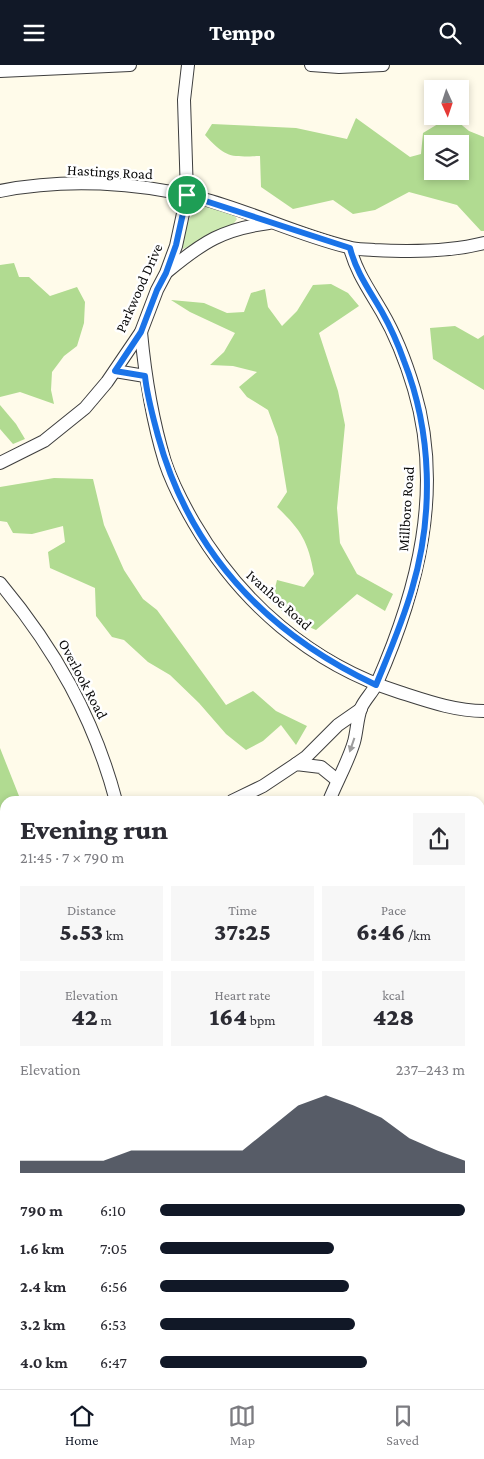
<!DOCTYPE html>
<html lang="en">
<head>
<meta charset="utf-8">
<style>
  :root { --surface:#fff; --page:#f7f7f7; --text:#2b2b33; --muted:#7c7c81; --line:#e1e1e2; --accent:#111827 }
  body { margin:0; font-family:"Crimson Pro",serif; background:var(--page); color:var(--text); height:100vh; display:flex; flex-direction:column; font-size:19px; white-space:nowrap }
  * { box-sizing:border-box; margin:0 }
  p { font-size:16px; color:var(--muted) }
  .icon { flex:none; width:28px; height:28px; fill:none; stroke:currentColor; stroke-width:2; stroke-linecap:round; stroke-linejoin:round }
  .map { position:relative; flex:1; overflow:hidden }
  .panel { position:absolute; left:0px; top:731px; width:485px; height:594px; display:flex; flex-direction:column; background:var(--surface); border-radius:15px 15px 0 0; box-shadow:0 2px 8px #0003 }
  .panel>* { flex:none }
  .needle { width:32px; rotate:177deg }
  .controls { position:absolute; left:424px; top:15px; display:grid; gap:10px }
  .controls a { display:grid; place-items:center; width:45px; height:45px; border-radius:0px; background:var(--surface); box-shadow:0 2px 8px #0003; font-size:25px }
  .pin { position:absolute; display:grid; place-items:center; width:42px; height:42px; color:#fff; margin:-21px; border:2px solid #fff; border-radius:50%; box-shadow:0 1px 5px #0007 }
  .round { display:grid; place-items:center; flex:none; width:52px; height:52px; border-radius:0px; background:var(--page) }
  .head { display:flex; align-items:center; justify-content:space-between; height:85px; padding:0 20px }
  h1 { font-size:28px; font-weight:800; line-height:38px }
  .figures { display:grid; grid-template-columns:repeat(3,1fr); gap:8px; height:85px; padding:5px 20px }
  .figures div { display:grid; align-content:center; border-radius:0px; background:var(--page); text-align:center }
  .figures b { font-size:25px; font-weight:800 }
  .figures small { font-size:14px; font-weight:400 }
  .figures p { font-size:14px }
  .chart { height:140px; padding:10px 20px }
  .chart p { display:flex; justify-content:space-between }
  .chart svg { width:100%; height:90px; margin-top:5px; fill:var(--accent); opacity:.7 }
  ul { padding:0 20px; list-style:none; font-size:16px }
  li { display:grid; grid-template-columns:80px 60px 1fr; align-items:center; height:38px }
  li i { height:12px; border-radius:6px; background:var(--accent) }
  header { display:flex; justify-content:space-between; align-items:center; height:65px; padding:0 20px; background:var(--accent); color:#fff; font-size:22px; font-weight:800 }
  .dock { display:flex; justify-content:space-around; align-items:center; height:70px; border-top:1px solid var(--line); background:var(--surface); font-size:14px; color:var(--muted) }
  .dock a { display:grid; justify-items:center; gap:2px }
  .dock .selected { color:var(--accent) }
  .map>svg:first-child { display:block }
  .green { fill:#ceeab3 }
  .forest { fill:#b1db91; fill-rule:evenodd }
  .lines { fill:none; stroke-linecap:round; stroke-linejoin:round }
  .minor-casing { stroke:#3e3e3e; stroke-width:14 }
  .minor { stroke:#fff; stroke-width:12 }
  .oneway { fill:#9d9d9d }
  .route-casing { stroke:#fff; stroke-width:10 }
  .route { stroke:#1a73e8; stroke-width:6 }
  .labels { text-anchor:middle; stroke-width:5; stroke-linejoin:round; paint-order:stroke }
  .street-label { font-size:15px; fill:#0b0b0b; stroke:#fff }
</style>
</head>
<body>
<header><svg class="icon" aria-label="menu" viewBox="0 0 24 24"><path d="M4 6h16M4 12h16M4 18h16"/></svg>Tempo<svg class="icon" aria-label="search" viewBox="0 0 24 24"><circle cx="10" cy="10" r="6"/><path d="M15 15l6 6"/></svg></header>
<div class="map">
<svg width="484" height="1324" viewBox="0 0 484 1324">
  <rect width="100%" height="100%" fill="#fffbea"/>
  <path class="green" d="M203,141L233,149L237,154L232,161L183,184L181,180C185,168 188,145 203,141Z"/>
  <g class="forest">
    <path d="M451,51L469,66L484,72V166H481L457,140L409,127L375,145L353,149L333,135L293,144L261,122L260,91C230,92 226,93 205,70L212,59L296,63L347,74L356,53L410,92L421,89L423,68ZM432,79H460V106H432Z"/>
    <path d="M14,198L19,212H29L50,231L77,222L85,237L84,258L77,281L64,291L52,307L51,325L54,339L20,327L0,332V200Z"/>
    <path d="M331,219L348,228L359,241L319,268L338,326L345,360L337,443L340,478L357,509L393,529L385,546L357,529L316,565L288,553L272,535L277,515L304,522L314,509C308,476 301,465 277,442L287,427L278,372L268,345L247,332L239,322L257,307L233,301L210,300L224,287L235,268L190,247L171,235L204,238L227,248L244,247L251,228L265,224L268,242L282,261L297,246L313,220Z"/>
    <path d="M455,261L478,274L484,270V325L433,294L430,263Z"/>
    <path d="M0,340L16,359L25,374L13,379L0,364Z"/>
    <path d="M54,413L93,414L104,460L124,505L143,534L157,545L226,640L253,626L276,646L307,661L296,680L281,660L263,676L246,685L226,669L199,638L170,610L148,597L124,575L112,572L96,551L95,523L50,503L48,487L65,477L63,461L32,469L13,468L7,457L0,456V422Z"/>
    <path d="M0,683L21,736H5V792H0Z"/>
    <path d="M480,1130L484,1132V1194L480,1196Z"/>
    <path d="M480,1261L484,1269V1324H146L129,1320H480Z"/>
  </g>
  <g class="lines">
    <defs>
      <g id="minor">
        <path d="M311,0L339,2L383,0"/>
        <path d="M0,6L130,0"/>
        <path d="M0,126C65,113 136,117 200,133C250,146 298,170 348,182C356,185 366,184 374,185C411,187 448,187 484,178"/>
        <path d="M168,206C203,177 223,164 269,158"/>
        <path d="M141,267C145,311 152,354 165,397C172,418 183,439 194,458C240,537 311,599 399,627C427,636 455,646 484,646"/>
        <path d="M115,306L145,311"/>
        <path d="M0,398L44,376L85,343L107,317L141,267L157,225L166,208L176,181L187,130L184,35L188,0"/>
        <path d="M0,518C55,584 94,653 116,736"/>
        <path d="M296,699L306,692L338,660L361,644"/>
        <path d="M232,736L263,721L296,699L321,702L337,715"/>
        <path d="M329,736C337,716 348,697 354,677C357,666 357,654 361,643C365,634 373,627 377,618C418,525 444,424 414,324C406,297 396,271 382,247C370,226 356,207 350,183"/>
        <path d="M0,815L5,810"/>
        <path d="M480,965L484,953"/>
        <path d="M0,1216H5"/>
        <path d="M0,1238L5,1232"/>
        <path d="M480,1250L484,1255"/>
        <path d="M0,1255L5,1254"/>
        <path d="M0,1312L5,1313"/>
        <path d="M27,1320L34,1324"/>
      </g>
    </defs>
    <use href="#minor" class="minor-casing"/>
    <use href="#minor" class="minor"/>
  </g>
  <defs><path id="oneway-solid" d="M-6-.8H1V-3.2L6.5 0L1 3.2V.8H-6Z" transform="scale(1.25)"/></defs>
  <use class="oneway" href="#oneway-solid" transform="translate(352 680) rotate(109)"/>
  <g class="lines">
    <defs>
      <path id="route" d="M187,130L350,183C356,207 370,226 382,247C391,263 398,279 404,296C432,367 434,450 412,524C403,556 389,588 376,620C268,569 190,488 158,371C153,352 147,331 145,311L115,306L141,267L157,225L166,208L176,180Z"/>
    </defs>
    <use href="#route" class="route-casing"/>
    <use href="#route" class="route"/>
  </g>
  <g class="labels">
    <g class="street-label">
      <text transform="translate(110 107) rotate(3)" y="5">Hastings Road</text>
      <text transform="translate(139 223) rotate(-66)" y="5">Parkwood Drive</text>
      <text transform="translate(406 444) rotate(-86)" y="5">Millboro Road</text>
      <text transform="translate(279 535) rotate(42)" y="5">Ivanhoe Road</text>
      <text transform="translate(83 614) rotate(62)" y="5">Overlook Road</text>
    </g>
  </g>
</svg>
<div class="controls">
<a><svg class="needle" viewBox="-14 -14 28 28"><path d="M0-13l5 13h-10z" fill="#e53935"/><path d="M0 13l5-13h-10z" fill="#7c7c81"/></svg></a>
<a><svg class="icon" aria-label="layers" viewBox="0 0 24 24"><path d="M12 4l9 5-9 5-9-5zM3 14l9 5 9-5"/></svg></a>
</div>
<div class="pin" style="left:187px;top:130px;background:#1e9e55"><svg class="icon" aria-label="arrive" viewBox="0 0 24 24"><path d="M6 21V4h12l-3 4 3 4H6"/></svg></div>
<section class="panel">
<div class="head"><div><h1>Evening run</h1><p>21:45 · 7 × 790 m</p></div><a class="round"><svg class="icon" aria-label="share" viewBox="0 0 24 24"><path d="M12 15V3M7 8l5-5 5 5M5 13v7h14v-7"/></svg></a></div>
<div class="figures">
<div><p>Distance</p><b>5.53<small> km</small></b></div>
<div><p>Time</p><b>37:25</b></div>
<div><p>Pace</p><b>6:46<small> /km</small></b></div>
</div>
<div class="figures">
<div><p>Elevation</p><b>42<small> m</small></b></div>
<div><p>Heart rate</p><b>164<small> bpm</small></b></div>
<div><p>kcal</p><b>428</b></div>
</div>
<div class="chart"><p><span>Elevation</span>237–243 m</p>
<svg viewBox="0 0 160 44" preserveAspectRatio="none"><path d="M0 44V38L10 38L20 38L30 38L40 33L50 33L60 33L70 33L80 33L90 22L100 11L110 6L120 11L130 17L140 27L150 33L160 38V44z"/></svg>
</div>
<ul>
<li><b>790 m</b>6:10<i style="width:100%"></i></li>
<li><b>1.6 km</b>7:05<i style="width:57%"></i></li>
<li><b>2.4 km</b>6:56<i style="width:62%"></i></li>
<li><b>3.2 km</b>6:53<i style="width:64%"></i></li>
<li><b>4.0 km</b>6:47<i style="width:68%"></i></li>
</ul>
</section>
</div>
<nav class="dock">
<a class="selected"><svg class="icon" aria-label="home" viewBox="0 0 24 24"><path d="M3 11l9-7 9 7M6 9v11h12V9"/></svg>Home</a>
<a><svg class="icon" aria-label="map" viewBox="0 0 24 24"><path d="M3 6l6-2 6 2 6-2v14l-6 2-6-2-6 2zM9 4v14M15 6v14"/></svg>Map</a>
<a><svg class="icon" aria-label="saved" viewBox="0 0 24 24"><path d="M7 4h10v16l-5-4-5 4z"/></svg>Saved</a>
</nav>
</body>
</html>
